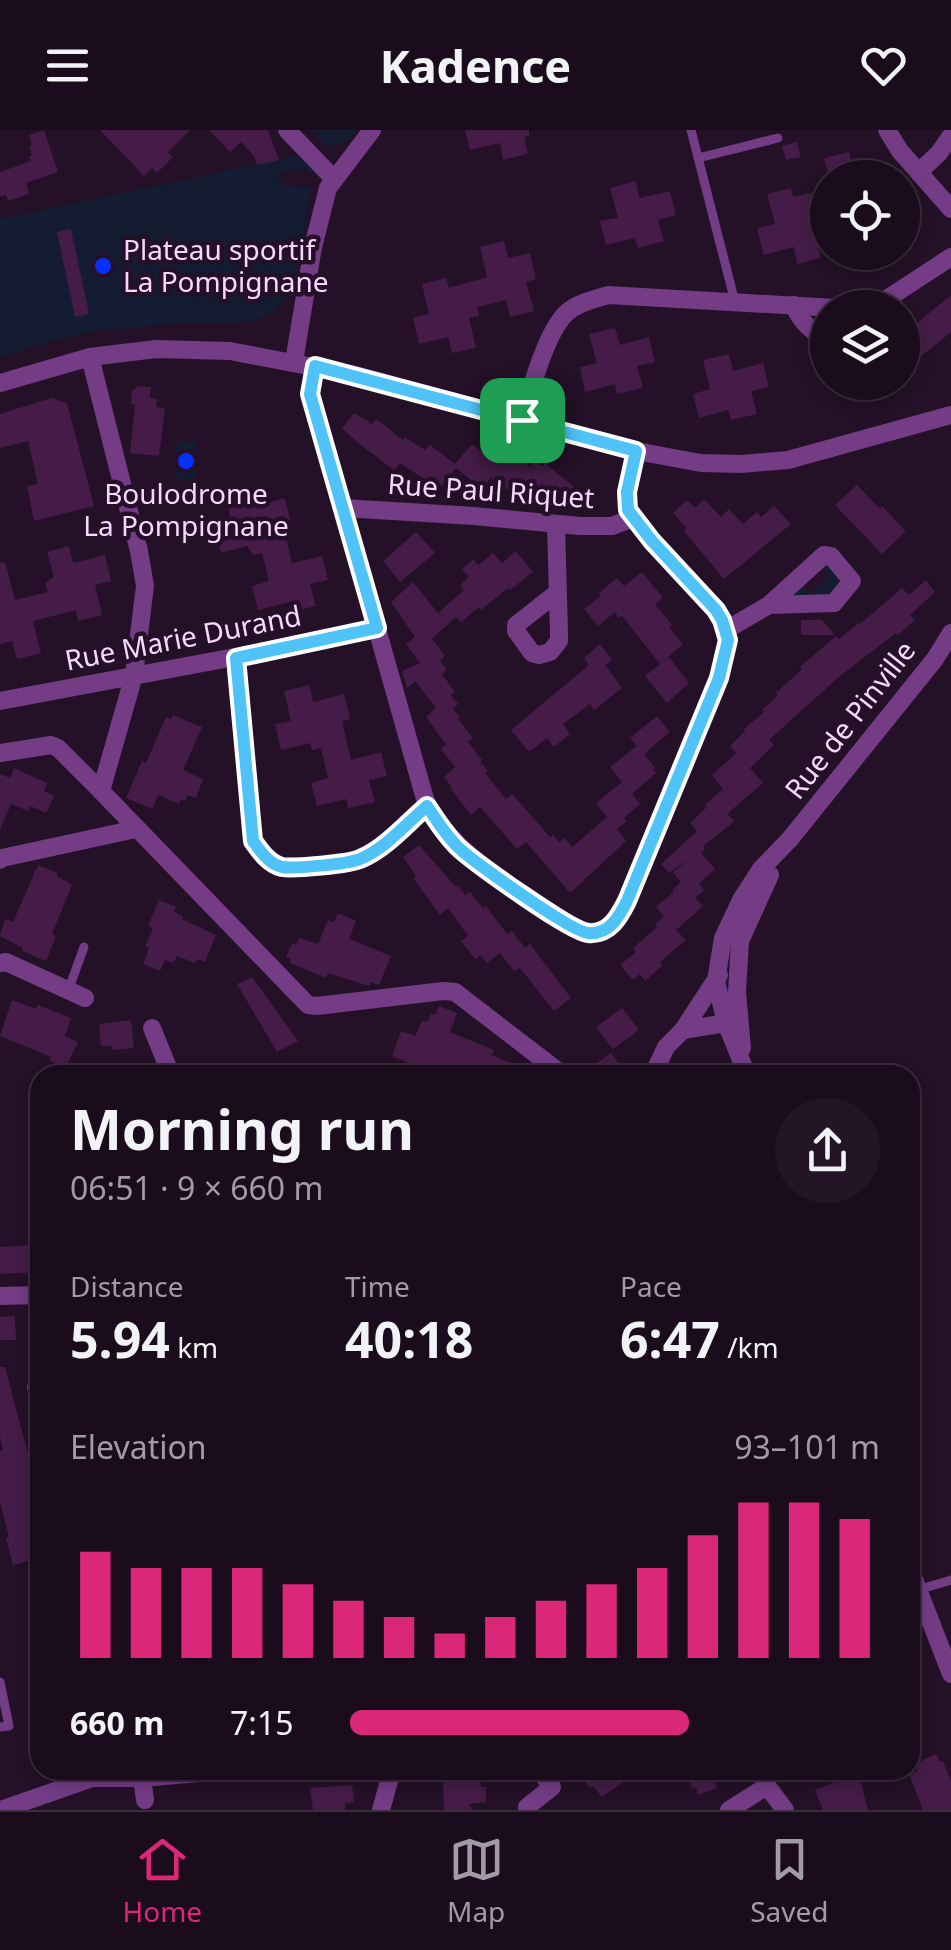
<!DOCTYPE html>
<html lang="en">
<head>
<meta charset="utf-8">
<style>
  :root { --surface:#1b0c1d; --page:#241526; --text:#f1f3f6; --muted:#a09ba4; --line:#392c3b; --accent:#db2777 }
  body { margin:0; font-family:"Noto Sans",sans-serif; background:var(--page); color:var(--text); height:100vh; display:flex; flex-direction:column; font-size:38px; white-space:nowrap }
  * { box-sizing:border-box; margin:0 }
  p { font-size:32px; color:var(--muted) }
  .icon { flex:none; width:55px; height:55px; fill:none; stroke:currentColor; stroke-width:2; stroke-linecap:round; stroke-linejoin:round }
  .map { position:relative; flex:1; overflow:hidden }
  .drawer { position:absolute; left:30px; top:935px; width:890px; height:715px; display:flex; flex-direction:column; background:var(--surface); border-radius:30px; box-shadow:0 5px 15px #0003,0 0 0 2px var(--line) }
  .drawer>* { flex:none }
  .fabs { position:absolute; left:810px; top:30px; display:grid; gap:20px }
  .fabs a { display:grid; place-items:center; width:110px; height:110px; border-radius:50%; background:var(--surface); box-shadow:0 5px 15px #0003,0 0 0 2px var(--line); font-size:50px }
  .pin { position:absolute; display:grid; place-items:center; width:85px; height:85px; color:#fff; margin:-42px; border-radius:20px; box-shadow:0 5px 15px #0006 }
  .round { display:grid; place-items:center; flex:none; width:105px; height:105px; border-radius:52px; background:var(--page) }
  .overview { display:flex; align-items:center; justify-content:space-between; height:170px; padding:0 40px }
  h1 { font-size:55px; font-weight:700; line-height:75px }
  .stats { display:grid; grid-template-columns:repeat(3,1fr); gap:15px; height:170px; padding:10px 40px }
  .stats div { display:grid; align-content:center }
  .stats b { font-size:50px; font-weight:700 }
  .stats small { font-size:28px; font-weight:400 }
  .stats p { font-size:28px }
  .chart { height:280px; padding:20px 40px }
  .chart p { display:flex; justify-content:space-between }
  .chart svg { width:100%; height:180px; margin-top:10px; stroke:var(--accent); stroke-width:6 }
  ul { padding:0 40px; list-style:none; font-size:32px }
  li { display:grid; grid-template-columns:160px 120px 1fr; align-items:center; height:75px }
  li i { height:25px; border-radius:12px; background:var(--accent) }
  header { display:flex; justify-content:space-between; align-items:center; height:130px; padding:0 40px; background:var(--surface); font-size:45px; font-weight:700 }
  .tabs { display:flex; justify-content:space-around; align-items:center; height:140px; border-top:2px solid var(--line); background:var(--surface); font-size:28px; color:var(--muted) }
  .tabs a { display:grid; justify-items:center; gap:5px }
  .tabs .selected { color:var(--accent) }
  .map>svg:first-child { display:block }
  .green { fill:#131c31 }
  .building { fill:#441c47 }
  .lines { fill:none; stroke-linecap:round; stroke-linejoin:round }
  .lane { stroke:#733c85; stroke-width:9 }
  .street { stroke:#733c85; stroke-width:18 }
  .route-casing { stroke:#fff; stroke-width:20 }
  .route { stroke:#4fc3f7; stroke-width:12 }
  .poi-dot { fill:#0731fa; stroke:#241027; stroke-width:4 }
  .labels { text-anchor:middle; stroke-width:9; stroke-linejoin:round; paint-order:stroke }
  .poi-label { font-size:28px; fill:#f8d7fe; stroke:#241027; text-anchor:start }
  .street-label { font-size:28px; fill:#f8d7fe; stroke:#241027 }
</style>
</head>
<body>
<header><svg class="icon" aria-label="menu" viewBox="0 0 24 24"><path d="M4 6h16M4 12h16M4 18h16"/></svg>Kadence<svg class="icon" aria-label="heart" viewBox="0 0 24 24"><path d="M12 20l-8-8c-3-5 5-10 8-4 3-6 11-1 8 4z"/></svg></header>
<div class="map">
<svg width="951" height="1680" viewBox="0 0 951 1680">
  <rect width="100%" height="100%" fill="#241027"/>
  <g class="green">
    <path d="M311,0H357L349,10L328,17Z"/>
    <path d="M301,25L313,35L315,44L297,39L278,44L282,56L312,57L295,152L275,181L252,192L168,194L101,200L62,208L0,227V89Z"/>
    <path d="M177,311L196,312L195,350L175,349Z"/>
    <path d="M826,435L842,452L828,466H794L793,464L801,453L811,464L829,447L821,437Z"/>
  </g>
  <g class="building">
    <path d="M44,0L58,42L26,53L29,64L8,71L6,65L0,66V42L31,31L29,26L32,25L29,16L32,15L29,5Z"/>
    <path d="M100,0H190L168,22L173,27L157,43L152,38L144,46Z"/>
    <path d="M209,0H268L279,30L257,35L254,26L241,12L230,22Z"/>
    <path d="M465,0H529V6L524,7L528,24L503,30L500,13L470,20Z"/>
    <path d="M797,12L801,27L786,30L782,16Z"/>
    <path d="M849,22L855,48H829L824,28Z"/>
    <path d="M636,51L639,68L670,61L676,85L658,90L664,111L638,118L635,108L606,115L600,91L618,88L610,58Z"/>
    <path d="M791,58L793,67L828,59V86L821,88L824,97L814,100L821,128L797,134L794,117L764,125L757,98L775,94L767,64Z"/>
    <path d="M71,99L89,184L75,187L57,102Z"/>
    <path d="M504,111L508,128L530,123L536,149L526,152L534,181L510,187L506,170L477,177L479,186L469,188L476,218L452,223L448,207L419,214L413,188L429,184L422,154L446,148L449,158L487,147L480,117Z"/>
    <path d="M951,165V202L919,228L914,222L902,231V188L911,198Z"/>
    <path d="M615,198L620,215L649,207L655,232L637,236L643,258L617,264L615,254L585,262L580,237L597,233L589,204Z"/>
    <path d="M729,224L733,241L763,233L769,257L751,261L757,284L731,290L728,280L699,288L693,264L710,259L703,230Z"/>
    <path d="M138,256L151,257L150,268L157,269L156,277L165,278L159,326L130,323L135,275L131,274L132,261Z"/>
    <path d="M51,268L67,273L94,376L34,391L27,356L38,354L28,311L0,318V284Z"/>
    <path d="M354,283L372,294L376,289L403,310L405,307L425,320L430,315L455,334L472,314L490,329L497,320L514,333L518,327L529,336L534,330L542,336L545,333L581,363L570,377L550,363L546,366L530,353L522,362L514,356L509,361L491,347L482,359L456,338L439,359L400,333L394,340L358,313L342,298Z"/>
    <path d="M857,355L880,379L882,376L906,401L882,424L835,375Z"/>
    <path d="M251,358L255,376L285,368L291,393L283,394L292,433L322,426L328,450L310,454L316,476L290,482V472L258,480L252,456L269,451L262,423L253,425L247,416L221,423L215,398L232,394L225,365Z"/>
    <path d="M704,369L721,387L729,379L743,394L757,382L761,387L774,376L791,394L724,449L684,401L686,398L673,383L687,370L695,378Z"/>
    <path d="M416,402L435,423L400,452L383,431Z"/>
    <path d="M69,416L73,433L105,425L111,451L95,455L102,485L78,491L76,480L33,491L41,523L17,529L12,511L0,514V433L5,432L15,470L48,462L45,453L54,447L47,422Z"/>
    <path d="M516,421L533,442L510,460L508,458L481,480L479,477L461,492L456,487L432,509L445,526L440,531L447,540L442,544L455,562L451,565L458,574L453,579L460,588L458,589L473,608L468,612L482,630L480,632L488,641L485,643L506,669L512,664L550,707L553,705L559,712L565,708L572,717L607,687L596,673L622,652L610,637L637,616L640,620L630,608L657,586L670,602L644,624L655,638L653,639L656,643L632,664L640,674L624,688L627,691L617,699L626,711L570,763L526,712L517,719L480,677L471,685L451,659L452,658L444,647L455,637L441,619L446,615L426,587L436,578L415,551L407,558L402,541L420,533L406,514L415,507L391,472L413,452L438,483L464,460L460,455L469,447L462,439L473,429L478,435L493,423L502,433Z"/>
    <path d="M642,442L663,468L655,474L672,495L669,497L683,514L660,534L622,486L619,488L615,482L598,496L584,479L601,466L599,463L617,448L624,456Z"/>
    <path d="M926,450L935,462L910,485L915,490L898,505L896,503L840,546L769,610L774,615L750,638L763,653L727,684L735,691L703,716L705,719L701,723L715,739L699,754L704,760L695,768L703,776L676,800L686,810L660,832L663,835L645,851L640,844L633,850L620,835L636,822L633,818L657,797L655,794L664,786L656,777L674,762L672,760L681,752L673,742L691,728L669,743L661,734L697,701L690,693L707,677L705,675L723,659L712,645L736,623L730,616L745,601L744,599L764,582L762,580L778,565L776,563L802,539L800,537L836,506L839,509L859,493L860,494L902,458L909,465Z"/>
    <path d="M801,490H822L835,505H801Z"/>
    <path d="M600,514L612,530L605,535L622,558L594,580L590,574L563,594L570,604L554,617L547,608L529,622L511,600L589,535L584,528Z"/>
    <path d="M669,527L689,553L667,573L645,546Z"/>
    <path d="M310,555L313,572L344,564L350,589L342,591L351,630L381,622L387,646L369,650L375,672L348,678L346,669L317,676L311,653L328,648L321,618L312,620L310,613L281,620L275,594L291,591L284,561Z"/>
    <path d="M173,585L202,597L183,640L203,649L196,668L188,665L185,671L180,669L179,674L158,665L152,679L126,668L142,631L146,633L166,587L171,589Z"/>
    <path d="M14,638L47,653L44,661L54,666L46,683L30,676L28,681L11,674L0,700V644L10,648Z"/>
    <path d="M419,715L456,757L458,755L465,765L470,762L483,778L486,776L507,804L512,801L525,818L530,814L571,868L554,881L520,838L514,841L500,823L487,833L480,825L475,829L461,811L468,806L448,778L440,785L413,748L416,746L403,727Z"/>
    <path d="M38,735L58,743L57,746L72,755L52,804L56,806L46,831L22,821L23,818L0,806L5,789L13,792Z"/>
    <path d="M159,770L176,777L174,782L183,786L182,789L216,805L205,832L197,829L195,833L177,826L173,833L165,830L160,841L143,834L149,818L145,816L153,799L148,796Z"/>
    <path d="M338,783L356,791L349,809L391,826L379,855L371,852L369,856L328,843L326,848L290,833L291,829L286,827L292,813L296,815L299,808L318,814L328,790L334,792Z"/>
    <path d="M252,847L298,911L277,922L237,854Z"/>
    <path d="M12,870L36,879L38,875L71,888L65,906L78,912L66,937L50,931L51,927L0,906Z"/>
    <path d="M439,876L457,883L450,902L494,920L492,925L539,945H455L428,935L426,940L392,926L401,901L415,906L422,891L427,892L431,884L435,885Z"/>
    <path d="M622,878L639,900L613,919L596,897Z"/>
    <path d="M131,890L134,918L112,920V916H101L99,894Z"/>
    <path d="M611,923L628,945H614L597,933Z"/>
    <path d="M40,1115V1142L0,1144V1117Z"/>
    <path d="M15,1186L16,1210H0V1187Z"/>
    <path d="M0,1237H5L40,1369V1428L13,1435L6,1408H9L0,1371V1321L3,1320L0,1306Z"/>
    <path d="M936,1624L940,1632L943,1631L951,1651V1680H923L909,1644L918,1641L914,1634Z"/>
    <path d="M576,1640H640L602,1667L593,1656L590,1658Z"/>
    <path d="M687,1640H711L717,1658L698,1665L696,1657L692,1658Z"/>
    <path d="M858,1643L868,1680H823L815,1660Z"/>
    <path d="M480,1650L481,1657H486V1672L469,1674L472,1680H444L443,1652Z"/>
    <path d="M352,1655L354,1672L345,1673V1680H313L310,1658Z"/>
  </g>
  <g class="lines">
    <g class="lane">
      <path d="M691,0L735,172"/>
      <path d="M698,28L778,8"/>
      <path d="M68,861L84,817"/>
      <path d="M917,1460L951,1450"/>
      <path d="M0,1552L9,1596L0,1597"/>
    </g>
    <g class="street">
      <path d="M287,0L334,49"/>
      <path d="M887,0L900,21L951,79"/>
      <path d="M919,42L939,23L951,6"/>
      <path d="M794,175C799,189 812,205 828,206"/>
      <path d="M873,178L951,127"/>
      <path d="M90,227L139,421L145,456L134,545L101,661L308,875L317,876L443,861L455,862L563,945"/>
      <path d="M294,232L313,117L328,58L372,0"/>
      <path d="M315,237L311,265L427,676C461,731 518,760 570,795C600,811 613,799 627,771L719,548L727,510L722,490L716,480L652,411L628,380L627,362L636,321"/>
      <path d="M0,253L90,227L156,219L230,221L355,245L636,321L701,333L741,334L788,330L951,285"/>
      <path d="M522,290C530,263 547,196 570,180C581,172 595,169 608,165L835,178"/>
      <path d="M343,378L474,386L580,396H612L633,388"/>
      <path d="M556,395L559,503V511L550,522L539,525L532,523L516,501V495L558,462"/>
      <path d="M726,500L769,475L834,473L852,451L831,426L824,425L769,475"/>
      <path d="M235,527L253,711C261,723 270,731 282,737C306,736 334,738 356,731C383,722 406,694 427,676"/>
      <path d="M0,571L235,527L377,498"/>
      <path d="M0,623L51,615L58,618L101,661"/>
      <path d="M0,730L2,728L136,699"/>
      <path d="M0,833L6,832L85,868"/>
      <path d="M152,898L171,945"/>
      <path d="M683,900L726,893"/>
      <path d="M742,918L737,862L740,811L770,745"/>
      <path d="M653,945L666,917L683,900L719,845"/>
      <path d="M747,945L726,893L716,851L723,808L741,770L761,739L790,709L935,529L951,503"/>
      <path d="M0,1166L40,1165"/>
      <path d="M40,1253L36,1257L40,1272"/>
      <path d="M910,1439L951,1544"/>
      <path d="M142,1648L145,1670"/>
      <path d="M1,1680L92,1648H142L232,1640"/>
      <path d="M381,1680L392,1640"/>
      <path d="M527,1680V1677L552,1657L539,1640"/>
      <path d="M729,1680L767,1656L785,1680"/>
    </g>
  </g>
  <g class="lines">
    <defs>
      <path id="route" d="M315,236L636,321L627,362L628,380L652,411L716,480L722,490L728,510L719,548L627,771C619,787 609,805 588,803C570,801 477,734 460,719C446,706 437,691 427,676C407,693 385,719 360,729C349,734 293,739 282,737C269,734 260,721 253,711L236,528L377,498L310,264Z"/>
    </defs>
    <use href="#route" class="route-casing"/>
    <use href="#route" class="route"/>
  </g>
  <g class="poi-dot">
    <circle cx="103" cy="136" r="10"/>
    <circle cx="186" cy="331" r="10"/>
  </g>
  <g class="labels">
    <g class="poi-label">
      <text x="123" y="130">Plateau sportif<tspan x="123" dy="32">La Pompignane</tspan></text>
      <text x="186" y="374" text-anchor="middle">Boulodrome<tspan x="186" dy="32">La Pompignane</tspan></text>
    </g>
    <g class="street-label">
      <text transform="translate(491 361) rotate(4)" y="10">Rue Paul Riquet</text>
      <text transform="translate(183 508) rotate(-11)" y="10">Rue Marie Durand</text>
      <text transform="translate(850 590) rotate(-52)" y="10">Rue de Pinville</text>
    </g>
  </g>
</svg>
<div class="fabs">
<a><svg class="icon" aria-label="locate" viewBox="0 0 24 24"><circle cx="12" cy="12" r="6"/><path d="M12 2v4M12 18v4M2 12h4M18 12h4"/></svg></a>
<a><svg class="icon" aria-label="layers" viewBox="0 0 24 24"><path d="M12 4l9 5-9 5-9-5zM3 14l9 5 9-5"/></svg></a>
</div>
<div class="pin" style="left:522px;top:290px;background:#1e9e55"><svg class="icon" aria-label="arrive" viewBox="0 0 24 24"><path d="M6 21V4h12l-3 4 3 4H6"/></svg></div>
<section class="drawer">
<div class="overview"><div><h1>Morning run</h1><p>06:51 · 9 × 660 m</p></div><a class="round"><svg class="icon" aria-label="share" viewBox="0 0 24 24"><path d="M12 15V3M7 8l5-5 5 5M5 13v7h14v-7"/></svg></a></div>
<div class="stats">
<div><p>Distance</p><b>5.94<small> km</small></b></div>
<div><p>Time</p><b>40:18</b></div>
<div><p>Pace</p><b>6:47<small> /km</small></b></div>
</div>
<div class="chart"><p><span>Elevation</span>93–101 m</p>
<svg viewBox="0 0 160 44" preserveAspectRatio="none"><path d="M5 44V18M15 44V22M25 44V22M35 44V22M45 44V26M55 44V30M65 44V34M75 44V38M85 44V34M95 44V30M105 44V26M115 44V22M125 44V14M135 44V6M145 44V6M155 44V10"/></svg>
</div>
<ul>
<li><b>660 m</b>7:15<i style="width:64%"></i></li>
</ul>
</section>
</div>
<nav class="tabs">
<a class="selected"><svg class="icon" aria-label="home" viewBox="0 0 24 24"><path d="M3 11l9-7 9 7M6 9v11h12V9"/></svg>Home</a>
<a><svg class="icon" aria-label="map" viewBox="0 0 24 24"><path d="M3 6l6-2 6 2 6-2v14l-6 2-6-2-6 2zM9 4v14M15 6v14"/></svg>Map</a>
<a><svg class="icon" aria-label="saved" viewBox="0 0 24 24"><path d="M7 4h10v16l-5-4-5 4z"/></svg>Saved</a>
</nav>
</body>
</html>
